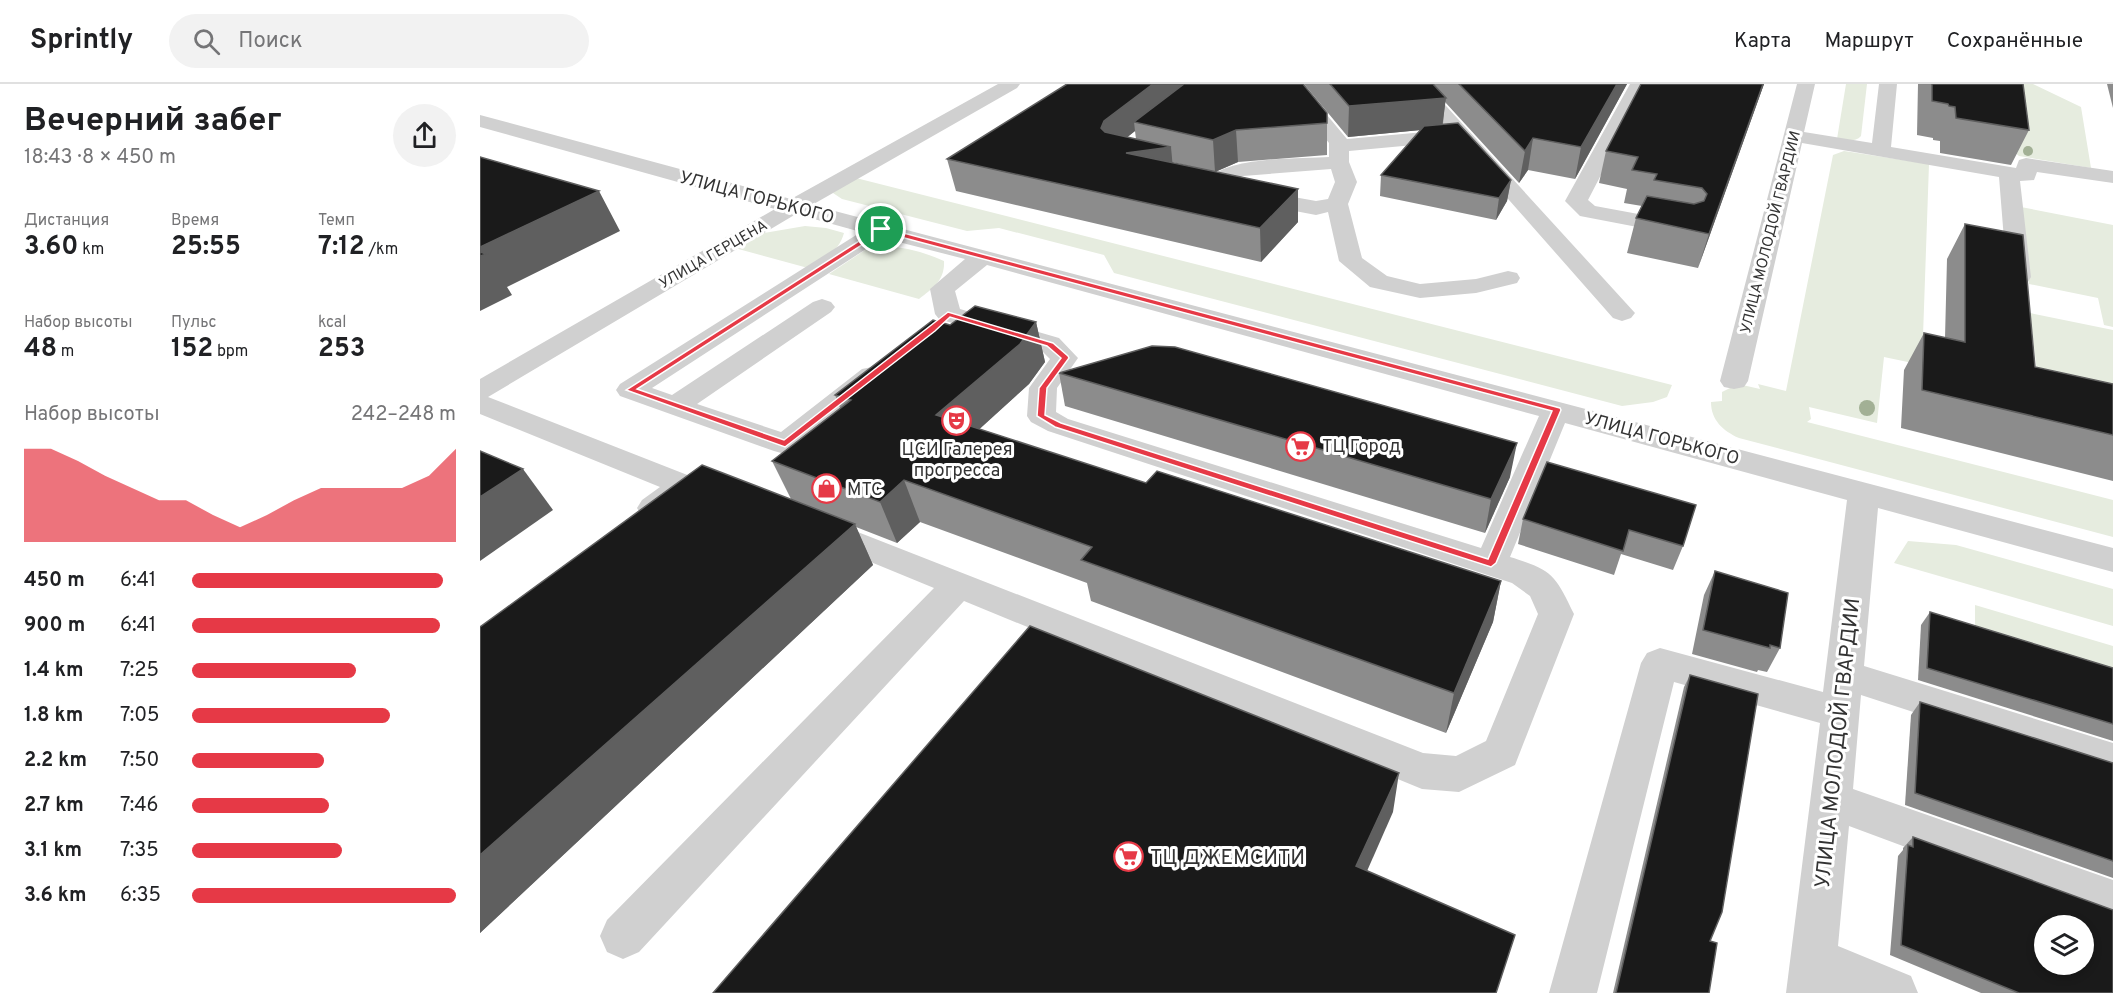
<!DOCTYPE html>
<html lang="ru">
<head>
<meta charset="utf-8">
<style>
  :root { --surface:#fff; --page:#f2f2f2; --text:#202124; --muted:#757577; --line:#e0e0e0; --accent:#e63946 }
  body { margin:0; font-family:Overpass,sans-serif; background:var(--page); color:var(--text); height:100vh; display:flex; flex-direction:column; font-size:22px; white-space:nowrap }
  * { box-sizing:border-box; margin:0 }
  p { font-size:20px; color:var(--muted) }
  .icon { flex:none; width:33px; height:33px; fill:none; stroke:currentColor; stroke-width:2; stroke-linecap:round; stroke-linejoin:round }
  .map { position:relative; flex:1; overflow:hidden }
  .panel { display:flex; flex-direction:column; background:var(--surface); width:480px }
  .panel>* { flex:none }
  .fabs { position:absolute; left:1554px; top:831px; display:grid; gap:12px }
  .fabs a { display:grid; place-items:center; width:60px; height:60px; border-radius:50%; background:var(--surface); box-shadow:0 3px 9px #0003; font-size:30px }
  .pin { position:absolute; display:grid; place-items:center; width:51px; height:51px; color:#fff; margin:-26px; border:3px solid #fff; border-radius:50%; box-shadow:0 2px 6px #0007 }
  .round { display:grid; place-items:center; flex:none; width:63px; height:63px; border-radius:32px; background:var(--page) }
  .overview { display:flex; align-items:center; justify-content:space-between; height:102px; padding:0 24px }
  h1 { font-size:33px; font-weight:700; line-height:45px }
  .metrics { display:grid; grid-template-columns:repeat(3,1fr); gap:9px; height:102px; padding:6px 24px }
  .metrics div { display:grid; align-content:center }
  .metrics b { font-size:26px; font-weight:700 }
  .metrics small { font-size:16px; font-weight:400 }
  .metrics p { font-size:16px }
  .chart { height:168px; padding:12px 24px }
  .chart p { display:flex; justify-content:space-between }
  .chart svg { width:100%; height:108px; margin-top:6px; fill:var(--accent); opacity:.7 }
  ul { padding:0 24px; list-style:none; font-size:20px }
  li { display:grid; grid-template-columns:96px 72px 1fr; align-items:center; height:45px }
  li i { height:15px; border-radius:8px; background:var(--accent) }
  header { display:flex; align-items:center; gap:36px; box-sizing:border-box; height:84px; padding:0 30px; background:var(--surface); border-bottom:2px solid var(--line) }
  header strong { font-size:28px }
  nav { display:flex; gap:33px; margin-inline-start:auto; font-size:21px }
  .search { width:420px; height:54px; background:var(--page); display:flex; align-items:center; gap:15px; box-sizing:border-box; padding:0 21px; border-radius:33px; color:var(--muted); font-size:22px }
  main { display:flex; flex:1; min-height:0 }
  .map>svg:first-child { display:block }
  .green { fill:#e6ecdf }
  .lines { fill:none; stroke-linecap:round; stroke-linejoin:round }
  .minor { fill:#d0d0d0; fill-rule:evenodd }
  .tree { fill:#a2b095 }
  .wall { fill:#8c8c8c; fill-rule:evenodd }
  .shaded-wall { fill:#5f5f5f }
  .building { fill:#1a1a1a; stroke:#5f5f5f; stroke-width:1.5; fill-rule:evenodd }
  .route { fill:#e63946; stroke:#fff; stroke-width:1.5; fill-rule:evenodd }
  .labels { text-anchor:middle; stroke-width:6; stroke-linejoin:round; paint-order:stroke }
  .far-street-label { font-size:15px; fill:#333; stroke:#fff }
  .street-label { font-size:18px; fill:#333; stroke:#fff }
  .poi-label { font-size:18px; fill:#333; stroke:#fff; text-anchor:start }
  .near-street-label { font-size:21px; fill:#333; stroke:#fff }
  .near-poi-label { font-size:21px; fill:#333; stroke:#fff; text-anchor:start }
</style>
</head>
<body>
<header>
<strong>Sprintly</strong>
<div class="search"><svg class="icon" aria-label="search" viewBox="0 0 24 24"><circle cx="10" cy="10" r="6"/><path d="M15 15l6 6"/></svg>Поиск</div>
<nav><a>Карта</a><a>Маршрут</a><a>Сохранённые</a></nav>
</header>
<main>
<section class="panel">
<div class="overview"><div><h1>Вечерний забег</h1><p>18:43 · 8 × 450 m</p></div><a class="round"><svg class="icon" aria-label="share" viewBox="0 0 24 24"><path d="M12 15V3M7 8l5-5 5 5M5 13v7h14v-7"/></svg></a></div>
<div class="metrics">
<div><p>Дистанция</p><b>3.60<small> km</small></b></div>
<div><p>Время</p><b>25:55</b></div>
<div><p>Темп</p><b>7:12<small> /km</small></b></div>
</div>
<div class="metrics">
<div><p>Набор высоты</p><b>48<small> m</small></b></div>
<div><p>Пульс</p><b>152<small> bpm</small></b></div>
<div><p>kcal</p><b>253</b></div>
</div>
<div class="chart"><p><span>Набор высоты</span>242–248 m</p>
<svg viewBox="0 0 160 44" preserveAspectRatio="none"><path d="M0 44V6L10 6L20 11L30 17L40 22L50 27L60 27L70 33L80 38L90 33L100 27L110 22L120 22L130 22L140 22L150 17L160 6V44z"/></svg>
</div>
<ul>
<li><b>450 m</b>6:41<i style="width:95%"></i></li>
<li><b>900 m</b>6:41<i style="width:94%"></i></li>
<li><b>1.4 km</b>7:25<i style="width:62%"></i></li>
<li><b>1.8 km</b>7:05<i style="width:75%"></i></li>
<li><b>2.2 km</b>7:50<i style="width:50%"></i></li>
<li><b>2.7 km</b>7:46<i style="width:52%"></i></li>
<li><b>3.1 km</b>7:35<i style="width:57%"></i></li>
<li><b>3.6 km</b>6:35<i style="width:100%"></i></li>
</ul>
</section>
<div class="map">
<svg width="1633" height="909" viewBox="0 0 1633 909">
  <rect width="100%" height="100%" fill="#fff"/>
  <g class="green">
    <path d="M1366,0H1387L1381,52C1375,59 1365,56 1357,55Z"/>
    <path d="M1526,0H1553L1601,23L1611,84L1539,72L1527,62L1530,45Z"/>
    <path d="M1364,67L1449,80L1442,281L1404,273L1397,339L1329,323L1331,335L1327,338L1633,416V453L1259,354C1243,347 1231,336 1231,318L1242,317V308L1258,300L1280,305L1278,300L1306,307L1353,71Z"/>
    <path d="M372,93L1192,301L1187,313L1173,318L1142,322L634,189L624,171L519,144L487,147L362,115L353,109L357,103Z"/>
    <path d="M1541,123L1633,141V243L1624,241L1618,214L1549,200Z"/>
    <path d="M325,142L346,144L364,149C359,168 343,175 328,184L251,163L284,149Z"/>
    <path d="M402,162C425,163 444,168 464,177C465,196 453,204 439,215L349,190L385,166Z"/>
    <path d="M1550,229L1633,246V313L1558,296Z"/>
    <path d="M1428,457L1476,461L1633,505V542L1414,479Z"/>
    <path d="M1495,521L1633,562V596L1495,553Z"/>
  </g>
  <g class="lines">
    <g class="minor">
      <path d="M518,0H540L537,4L332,121L1633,464V488L1398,424L1384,582L1633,659V693L1381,611L1373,705L1633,796V840L1369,742L1358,862L1431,892L1438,909H1306L1340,639L1194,598L1117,909H1069L1161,579L1167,569L1180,564L1343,608L1367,416L1085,339L1030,473C1073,486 1075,491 1094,530L1035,681L979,708L942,705L484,517L159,868L143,875L127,868L120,852L127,836L454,504L330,453L326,445L330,437L342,434L943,669L976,672L1006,657L1058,530L1050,512L1032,499L568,347L551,338L547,332L549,304L570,275L561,266L459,235L455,230L450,205L485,175L403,154L172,304L192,311L333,218L342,215L351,218L355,223L351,228L217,320L301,348L382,285L392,283L402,285L406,291L402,297L316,367L305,370L294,367L140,312L136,306L140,300L381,148L316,130L8,313L215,394L220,401C208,419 183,438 162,432L157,424L162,416L180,403L0,330V295L295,125L0,43V31L311,115ZM507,181L1059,332L1001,464L588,335L576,328L577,304L598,274L579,254L480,225L475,207Z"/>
      <path d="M802,0H821L867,55L967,46L927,0H946L1155,229L1151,234L1142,237L1133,234L977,57L869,67V78L877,98L868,120L882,174L907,192L940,200L996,195L1028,187L1037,189L1040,194L1037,199L996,209L940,214L890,203L859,177L848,128L836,131L742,113L727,97C745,72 820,75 849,73V59ZM851,85L855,98L848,115L836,117L757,103L752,98L763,92Z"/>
      <path d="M1150,0H1168L1108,116L1115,122L1207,139L1210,144L1207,149L1199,151L1100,132L1085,117Z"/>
      <path d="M1317,0H1335L1324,48L1392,59L1399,0H1417L1411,63L1536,84L1539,76L1546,74L1633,87V99L1557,88L1554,96L1540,97L1551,193L1548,198L1539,200L1530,198L1527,193L1519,93L1322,59L1268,297L1264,303L1254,305L1244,303L1240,297Z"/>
    </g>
  </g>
  <g class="tree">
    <circle cx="1548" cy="67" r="5"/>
    <circle cx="1387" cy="324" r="8"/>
  </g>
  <g class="wall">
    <path d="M587,0L847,29V71L758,78L735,88L692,78V79L818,105V138L781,178L476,107L467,75ZM655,47L656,55L647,53Z"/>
    <path d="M824,0H1147L1095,95L1048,86L1039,99L965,18L963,40L1031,96L1027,117L1016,136L900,112L901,91L940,46L868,53Z"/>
    <path d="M1161,0H1284L1218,184L1147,169L1156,134L1162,122L1144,119L1147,105L1119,99L1126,67Z"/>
    <path d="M1438,0H1543L1549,46L1531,81L1460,69V57L1453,56V54L1437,51Z"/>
    <path d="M1627,0H1633V24Z"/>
    <path d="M1485,140L1555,283L1633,300V397L1421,344L1424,286L1444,249L1465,254L1467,175Z"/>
    <path d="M556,238L565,278L549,300L499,345L666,399L1021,497L1013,538L966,649L611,517L607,499L440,438L417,459L376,443L393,481L0,849V543L311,415L292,377L360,324L355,311L470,241Z"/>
    <path d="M579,289L1030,393L1005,449L585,322Z"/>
    <path d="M1216,421L1203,462L1193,486L1141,470L1134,491L1038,460L1043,435Z"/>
    <path d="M1235,487L1300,564L1287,588L1278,586L1277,588L1212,570L1224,511Z"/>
    <path d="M1450,528L1633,584V657L1438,596L1441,541Z"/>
    <path d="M1210,591L1229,909H1133L1204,603Z"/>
    <path d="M1440,618L1633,679V794L1425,721L1431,631Z"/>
    <path d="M1433,753L1633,909H1501L1410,871L1418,772L1423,766V764Z"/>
  </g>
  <g class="shaded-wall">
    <path d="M673,0H706L654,38L655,47L629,68L621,44L624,37Z"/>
    <path d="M1137,0H1147L1095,95L1101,63Z"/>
    <path d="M1283,0H1284L1218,184L1229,150Z"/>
    <path d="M966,14L962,44L868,53L869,22Z"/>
    <path d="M756,46L758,78L735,88L733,56Z"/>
    <path d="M1053,54L1048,86L1039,99L1045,67Z"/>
    <path d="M691,63L694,96L646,69Z"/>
    <path d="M1031,96L1027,117L1016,136L1019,114Z"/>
    <path d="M818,105V138L781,178L780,144Z"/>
    <path d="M119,107L140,147L27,203L32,211L0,227V163Z"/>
    <path d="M556,238L565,278L549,300L470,372L456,331Z"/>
    <path d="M1037,359L1030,393L1005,449L1011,415Z"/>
    <path d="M43,385L73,426L0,477V413Z"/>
    <path d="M424,396L440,438L417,459L400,418Z"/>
    <path d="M375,440L393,481L0,849V771Z"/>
    <path d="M1021,497L1013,538L966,649L974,609Z"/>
    <path d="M919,689L913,728L873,819L876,782Z"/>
  </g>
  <g class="building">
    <path d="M587,0H673L624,37L621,44L625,48L691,63L646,69L818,105L780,144L467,75Z"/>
    <path d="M704,0H823L847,29V39L756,46L733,56L654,38Z"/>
    <path d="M850,0H953L966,14L869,22Z"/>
    <path d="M979,0H1137L1101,63L1053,54L1045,67Z"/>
    <path d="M1161,0H1283L1229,150L1156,134L1167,112L1214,120L1224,117L1227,110L1222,104L1174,96L1177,90L1152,86L1158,73L1126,67Z"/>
    <path d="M1452,0H1543L1549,46L1476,34L1475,23L1469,22L1468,20L1452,17Z"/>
    <path d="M978,39L1031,96L1019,114L901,91L944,42Z"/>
    <path d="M0,73L119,107L0,163Z"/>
    <path d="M1485,140L1543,151L1555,283L1633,300V351L1442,306L1444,249L1485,258Z"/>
    <path d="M0,168L6,170L0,172Z"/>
    <path d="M495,222L556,238L540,260L456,331L666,399L677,387L1021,497L974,609L601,476L612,463L424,396L400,418L292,377L371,316L355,311L453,236L470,241Z"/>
    <path d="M672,262L695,263L1037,359L1011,415L579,289Z"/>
    <path d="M0,367L43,385L0,413Z"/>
    <path d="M1067,378L1216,421L1203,462L1149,446L1143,467L1043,435Z"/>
    <path d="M222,381L375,440L0,771V543Z"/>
    <path d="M1235,487L1308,509L1300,564L1290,561V564L1223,546Z"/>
    <path d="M1450,528L1633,584V640L1447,584Z"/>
    <path d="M550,542L919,689L876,782L1035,851L1016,909H233Z"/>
    <path d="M1210,591L1278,610L1242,828L1230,857L1237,859L1229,909H1136Z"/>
    <path d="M1440,618L1633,679V777L1435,709Z"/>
    <path d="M1433,753L1633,826V909H1539L1421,861L1428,761L1433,763ZM1564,842H1604V880H1564Z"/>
  </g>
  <path class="route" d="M401,143L1080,324L1081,326L1016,479L1011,483L575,343L557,332L559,304L581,274L567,262L470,233L455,247L305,363L146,306ZM402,148L1072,327L1008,475L581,339L565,331L567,304L589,274L588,272L573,259L468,228L304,356L157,305Z"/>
  <defs>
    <symbol id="theatre-ring" viewBox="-11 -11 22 22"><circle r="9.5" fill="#fff" stroke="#e63946" stroke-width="1.5"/><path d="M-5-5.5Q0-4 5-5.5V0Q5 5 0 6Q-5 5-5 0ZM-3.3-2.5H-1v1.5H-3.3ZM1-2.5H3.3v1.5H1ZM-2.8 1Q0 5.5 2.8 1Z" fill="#e63946"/></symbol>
    <symbol id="supermarket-ring" viewBox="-11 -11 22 22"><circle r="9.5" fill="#fff" stroke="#e63946" stroke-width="1.5"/><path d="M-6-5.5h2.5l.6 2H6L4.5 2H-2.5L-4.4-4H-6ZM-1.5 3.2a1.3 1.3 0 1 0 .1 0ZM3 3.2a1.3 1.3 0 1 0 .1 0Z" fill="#e63946"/></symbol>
    <symbol id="shop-ring" viewBox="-11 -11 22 22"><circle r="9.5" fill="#fff" stroke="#e63946" stroke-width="1.5"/><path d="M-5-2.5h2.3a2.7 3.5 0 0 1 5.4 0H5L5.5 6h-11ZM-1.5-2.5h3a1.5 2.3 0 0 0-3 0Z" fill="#e63946"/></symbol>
  </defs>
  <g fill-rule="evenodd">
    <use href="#theatre-ring" x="460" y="320" width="33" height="33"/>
    <use href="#supermarket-ring" x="804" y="346" width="33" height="33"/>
    <use href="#shop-ring" x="330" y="388" width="33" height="33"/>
    <use href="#supermarket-ring" x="632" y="756" width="33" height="33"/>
  </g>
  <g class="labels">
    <g class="far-street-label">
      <text transform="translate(1290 148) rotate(-76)" y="5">УЛИЦА МОЛОДОЙ ГВАРДИИ</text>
      <text transform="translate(233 170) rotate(-30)" y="5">УЛИЦА ГЕРЦЕНА</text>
    </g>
    <g class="street-label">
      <text transform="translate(277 113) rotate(15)" y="6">УЛИЦА ГОРЬКОГО</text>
      <text transform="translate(1182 354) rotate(15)" y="6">УЛИЦА ГОРЬКОГО</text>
    </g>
    <g class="poi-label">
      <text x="842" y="368">ТЦ Город</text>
      <text x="477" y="371" text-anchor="middle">ЦСИ Галерея<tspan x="477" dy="21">прогресса</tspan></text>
      <text x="367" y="411">МТС</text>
    </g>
    <g class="near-street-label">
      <text transform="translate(1357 659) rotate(-84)" y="7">УЛИЦА МОЛОДОЙ ГВАРДИИ</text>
    </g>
    <g class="near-poi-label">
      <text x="670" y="780">ТЦ ДЖЕМСИТИ</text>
    </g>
  </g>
</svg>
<div class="fabs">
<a><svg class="icon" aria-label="layers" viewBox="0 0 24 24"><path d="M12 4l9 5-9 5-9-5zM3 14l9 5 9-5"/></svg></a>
</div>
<div class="pin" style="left:401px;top:145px;background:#1e9e55"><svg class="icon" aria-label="arrive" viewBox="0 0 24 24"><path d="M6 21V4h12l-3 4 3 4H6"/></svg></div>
</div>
</main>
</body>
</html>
